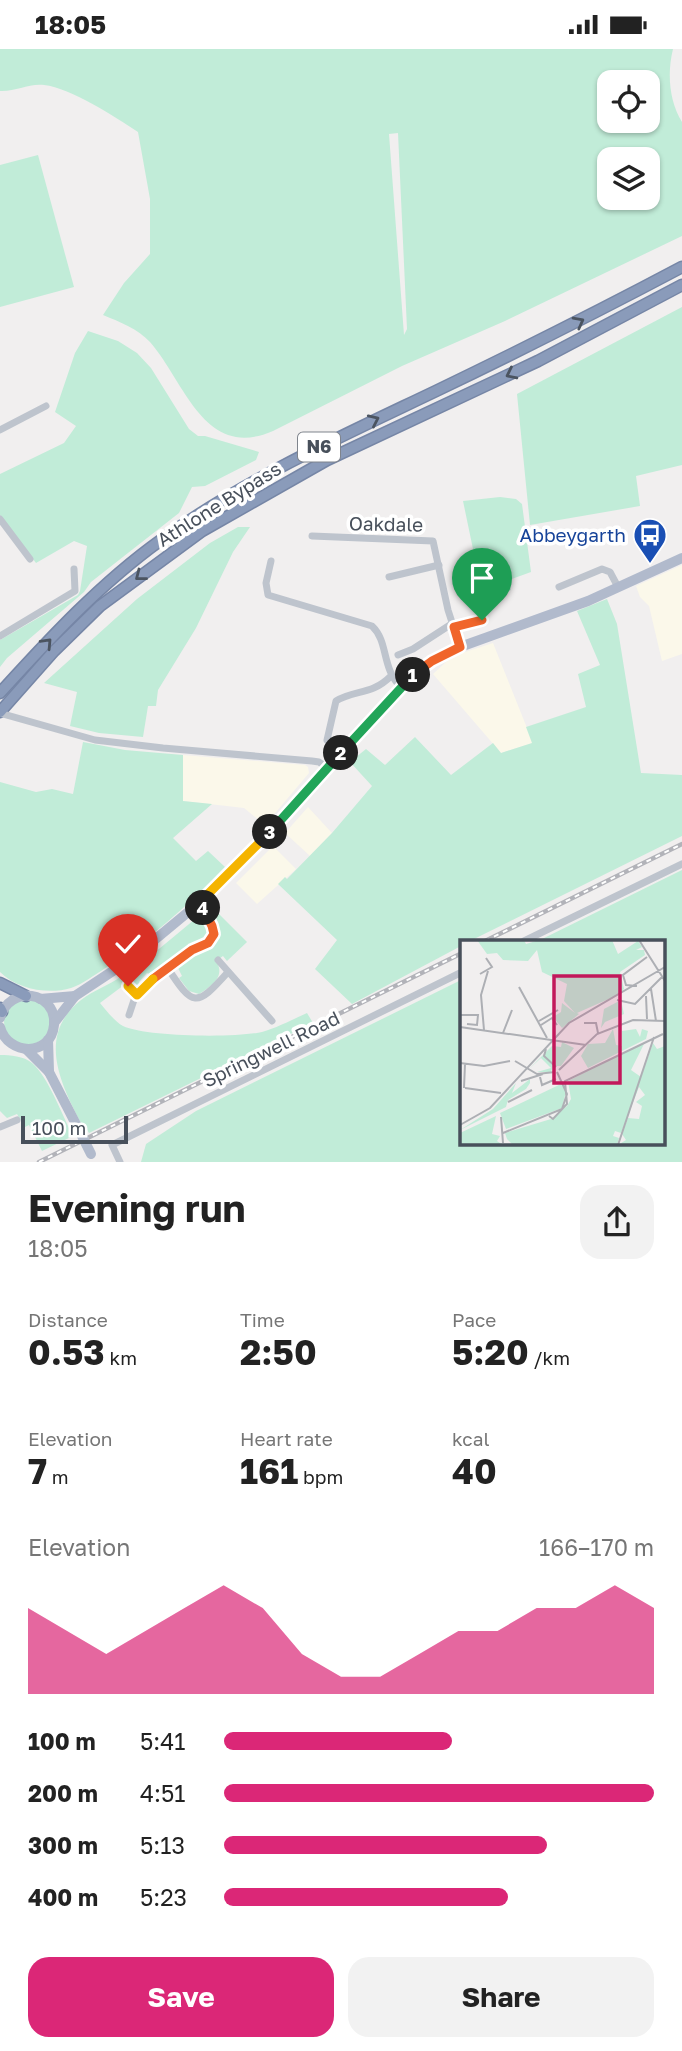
<!DOCTYPE html>
<html lang="en">
<head>
<meta charset="utf-8">
<style>
  :root { --surface:#fff; --page:#f2f2f2; --text:#222; --muted:#767676; --accent:#db2777 }
  body { margin:0; font-family:"Golos Text",sans-serif; background:var(--page); color:var(--text); height:100vh; display:flex; flex-direction:column; font-size:26px; white-space:nowrap }
  * { box-sizing:border-box; margin:0 }
  p { font-size:23px; color:var(--muted) }
  .icon { flex:none; width:38px; height:38px; fill:none; stroke:currentColor; stroke-width:2; stroke-linecap:round; stroke-linejoin:round }
  .map { position:relative; height:1113px; overflow:hidden }
  .sheet { display:flex; flex-direction:column; background:var(--surface); flex:1 }
  .sheet>* { flex:none }
  .controls { position:absolute; left:597px; top:21px; display:grid; gap:14px }
  .controls a { display:grid; place-items:center; width:63px; height:63px; border-radius:14px; background:var(--surface); box-shadow:0 2px 5px #0004; font-size:35px }
  .scale { position:absolute; left:21px; bottom:18px; width:107px; box-sizing:border-box; padding-left:7px; border:4px solid #48505b; border-top:0; font-size:19px; line-height:24px; white-space:nowrap; color:#48505b; -webkit-text-stroke:5px #fff; paint-order:stroke }
  .pin { position:absolute; display:grid; place-items:center; width:60px; height:60px; color:#fff; margin:-72px -30px; border-radius:50% 50% 50% 0; rotate:-45deg; box-shadow:0 0 7px #0007 }
  .pin .icon { rotate:45deg }
  .km { position:absolute; width:35px; height:35px; margin:-18px; border-radius:50%; background:#222; color:#fff; font-size:19px; line-height:35px; text-align:center }
  .round { display:grid; place-items:center; flex:none; width:74px; height:74px; border-radius:21px; background:var(--page) }
  .head { display:flex; align-items:center; justify-content:space-between; height:119px; padding:0 28px }
  h1 { font-size:38px; font-weight:700; line-height:52px }
  .stats { display:grid; grid-template-columns:repeat(3,1fr); gap:10px; height:119px; padding:7px 28px }
  .stats div { display:grid; align-content:center }
  .stats b { font-size:35px; font-weight:700 }
  .stats small { font-size:19px; font-weight:400 }
  .stats p { font-size:19px }
  .chart { height:196px; padding:14px 28px }
  .chart p { display:flex; justify-content:space-between }
  .chart svg { width:100%; height:126px; margin-top:7px; fill:var(--accent); opacity:.7 }
  .action { display:flex; gap:14px; margin-top:auto; padding:14px 28px }
  .action a { flex:1; height:80px; border-radius:21px; background:var(--accent); color:#fff; font-size:28px; font-weight:700; line-height:80px; text-align:center }
  .action a+a { background:var(--page); color:var(--text) }
  ul { padding:0 28px; list-style:none; font-size:23px }
  li { display:grid; grid-template-columns:112px 84px 1fr; align-items:center; height:52px }
  li i { height:18px; border-radius:9px; background:var(--accent) }
  .status { display:flex; justify-content:space-between; align-items:center; height:49px; padding:0 35px; background:var(--surface); direction:ltr }
  .status svg { height:19px; fill:currentColor }
  .map>svg:first-child { display:block }
  .commercial { fill:#fbf8ea }
  .green { fill:#c1ecd8; fill-rule:evenodd }
  .lines { fill:none; stroke-linecap:round; stroke-linejoin:round }
  .highway-casing { stroke:#7686a6; stroke-width:13 }
  .minor { stroke:#bec4cd; stroke-width:7 }
  .major { stroke:#b1bacc; stroke-width:10 }
  .highway { stroke:#8a9bba; stroke-width:10 }
  .rail-casing { stroke:#b2b3b9; stroke-width:4.5 }
  .rail { stroke:#fff; stroke-width:2; stroke-dasharray:5; stroke-linecap:butt }
  .major-bridge { stroke:#b1bacc; stroke-width:10 }
  .oneway { stroke:#4b5460 }
  .split-1-casing { stroke:#fff; stroke-width:14 }
  .split-2-casing { stroke:#fff; stroke-width:14 }
  .split-3-casing { stroke:#fff; stroke-width:14 }
  .split-4-casing { stroke:#fff; stroke-width:14 }
  .split-5-casing { stroke:#fff; stroke-width:14 }
  .split-6-casing { stroke:#fff; stroke-width:14 }
  .split-1 { stroke:#f0652b; stroke-width:9 }
  .split-2 { stroke:#22a559; stroke-width:9 }
  .split-3 { stroke:#22a559; stroke-width:9 }
  .split-4 { stroke:#f5b400; stroke-width:9 }
  .split-5 { stroke:#f0652b; stroke-width:9 }
  .split-6 { stroke:#f5b400; stroke-width:9 }
  .labels { text-anchor:middle; stroke-width:7; stroke-linejoin:round; paint-order:stroke }
  .shield { fill:#fff; stroke:#7f848c; stroke-width:2 }
  .shield-label { font-size:18px; font-weight:bold; fill:#48505b }
  .street-label { font-size:19px; fill:#48505b; stroke:#fff }
  .transit-label { font-size:19px; fill:#164399; stroke:#fff; text-anchor:end }
  .inset-road { fill:none; stroke:#adafb4; stroke-width:2 }
  .view { fill:#c2185b; fill-opacity:0.15; stroke:#c2185b; stroke-width:3.5 }
  .inset-edge { fill:none; stroke:#48505b; stroke-width:3.5 }
</style>
</head>
<body>
<div class="status"><b>18:05</b><svg viewBox="0 0 49 12"><path d="M0 12V9h3v3zM5 12V6h3v6zM10 12V3h3v9zM15 12V0h3v12zM26 1h20v11H26zM47 4h2v5h-2z"/></svg></div>
<div class="map">
<svg width="682" height="1113" viewBox="0 0 682 1113">
  <rect width="100%" height="100%" fill="#f1efef"/>
  <g class="commercial">
    <path d="M682,516V605L662,612L649,557L640,548L636,537Z"/>
    <path d="M493,594L533,694L501,704L433,625L446,613L459,605Z"/>
    <path d="M183,706L305,716L308,718L309,724L265,776L244,759L183,752Z"/>
    <path d="M308,758L332,784L310,807L285,784Z"/>
    <path d="M273,797L296,820L257,855L236,834Z"/>
  </g>
  <g class="green">
    <path d="M0,0H673C667,24 669,52 682,73V187L505,272L402,317L273,382C204,412 185,333 150,293C138,280 120,273 103,266L124,234L150,205V150L138,83C115,68 71,39 44,36C29,34 15,43 0,42ZM609,33H648V72H609ZM398,84L407,280L404,286L389,85ZM609,110H648V149H609Z"/>
    <path d="M38,106L74,238L0,258V116Z"/>
    <path d="M682,258V416L636,427L640,457L530,476L517,345Z"/>
    <path d="M88,282L118,292L137,304L151,319L189,380L198,387H205L259,403L256,411L205,437L192,438L179,464L91,533L84,543L7,609L0,618V591L78,546L80,542L87,497L74,492L36,514L0,466V425L64,394L76,377L55,363L75,304Z"/>
    <path d="M500,448L516,450L522,455L531,523L509,531L511,541L483,548L463,452Z"/>
    <path d="M238,478H250L233,503L196,579L158,641L156,657H148L143,688L99,684L70,677L77,643L44,634L137,550L210,494Z"/>
    <path d="M607,550L617,575L641,724L682,726V787L470,892H462L461,897L352,955L315,920L337,891L278,835L285,828L287,830L332,784L372,737L350,713L366,700L385,716L415,688L451,726L493,694L501,704L532,694L526,678L586,658L578,625L600,616L577,562Z"/>
    <path d="M83,693L125,701L183,706V752L212,755L173,789L196,812L208,802L225,818C189,856 148,892 104,920C94,926 83,935 71,939C48,946 17,940 0,923V733L36,743L52,740L73,745Z"/>
    <path d="M682,821V1113H141L146,1095L196,1062L461,931L462,1094H663V892H538Z"/>
    <path d="M215,853L219,865L247,893L227,912L223,907L216,912C226,927 212,937 199,945L189,942L179,929L182,927L178,919C188,905 210,906 218,890C224,877 210,865 215,853Z"/>
    <path d="M199,867L205,870L209,883L207,891L182,904L152,927L147,924L139,933L142,937L140,939L134,938L128,933L100,954C106,961 115,973 123,977C146,988 236,989 262,983C277,979 293,970 307,964L313,974L89,1084L85,1077L83,1078C62,1038 35,987 81,951C94,941 109,936 122,927C150,909 174,887 199,867Z"/>
    <circle cx="27" cy="973" r="23"/>
    <path d="M0,1006C10,1006 24,1007 32,1014C49,1029 62,1066 73,1087L42,1102L29,1076L25,1078L17,1065L7,1069L0,1062Z"/>
  </g>
  <g class="lines">
    <defs>
      <g id="highway">
        <path d="M0,644C50,589 101,534 161,491C246,430 342,387 436,342C519,302 601,261 682,218"/>
        <path d="M0,663L54,602L100,557L202,482L327,411L538,312L682,236"/>
        <path d="M0,934L26,947"/>
        <path d="M0,959L2,963"/>
      </g>
    </defs>
    <use href="#highway" class="highway-casing"/>
    <g class="minor">
      <path d="M0,381L46,357"/>
      <path d="M0,470L30,510"/>
      <path d="M312,487L433,492L448,561L460,598"/>
      <path d="M271,512L266,534L268,546L372,577C389,593 381,619 401,638"/>
      <path d="M389,528L439,516"/>
      <path d="M559,538L602,520L610,523L618,538"/>
      <path d="M454,578L482,571"/>
      <path d="M0,587L75,542L74,520"/>
      <path d="M398,606L413,600L453,574"/>
      <path d="M0,664L95,691L163,699L312,712L319,713L327,719"/>
      <path d="M327,691L336,652C355,640 371,647 391,627"/>
      <path d="M524,892L682,815"/>
      <path d="M218,911L272,972"/>
      <path d="M167,918C193,958 196,959 228,923"/>
      <path d="M128,937L137,946"/>
      <path d="M129,966L134,951L158,925L192,901L208,894L214,885L212,877L199,854"/>
      <path d="M0,1078L17,1071"/>
      <path d="M120,1113L112,1096L462,923"/>
    </g>
    <g class="major">
      <path d="M40,950L75,947"/>
      <path d="M0,969C9,935 57,942 54,976C51,1008 8,1007 0,978"/>
      <path d="M54,974L75,947L134,908L199,854L271,782L401,638L425,617L460,598L588,552L682,509"/>
      <path d="M48,991L49,1023"/>
      <path d="M27,1001L49,1023L79,1081"/>
    </g>
    <use href="#highway" class="highway"/>
    <defs>
      <g id="rail">
        <path d="M485,892L682,795"/>
        <path d="M39,1113L462,904"/>
      </g>
    </defs>
    <use href="#rail" class="rail-casing"/>
    <use href="#rail" class="rail"/>
    <path class="major-bridge" d="M79,1081L91,1105"/>
  </g>
  <defs><path id="oneway-chevron" d="M-2-3.5L2.5 0L-2 3.5" fill="none" stroke-width="1.6" stroke-linecap="round" stroke-linejoin="round" transform="scale(1.75)"/></defs>
  <g class="oneway">
    <use href="#oneway-chevron" transform="translate(579 273) rotate(-28)"/>
    <use href="#oneway-chevron" transform="translate(511 325) rotate(154)"/>
    <use href="#oneway-chevron" transform="translate(374 371) rotate(-25)"/>
    <use href="#oneway-chevron" transform="translate(140 527) rotate(142)"/>
    <use href="#oneway-chevron" transform="translate(47 594) rotate(-47)"/>
  </g>
  <g class="lines">
    <defs>
      <path id="split-1" d="M413,626L432,612L460,598L454,578L482,571"/>
      <path id="split-2" d="M341,704L413,626"/>
      <path id="split-3" d="M270,783L341,704"/>
      <path id="split-4" d="M203,859L199,854L270,783"/>
      <path id="split-5" d="M153,930L192,901L208,894L214,885L212,877L203,859"/>
      <path id="split-6" d="M128,937L137,946L153,930"/>
    </defs>
    <use href="#split-1" class="split-1-casing"/>
    <use href="#split-2" class="split-2-casing"/>
    <use href="#split-3" class="split-3-casing"/>
    <use href="#split-4" class="split-4-casing"/>
    <use href="#split-5" class="split-5-casing"/>
    <use href="#split-6" class="split-6-casing"/>
    <use href="#split-1" class="split-1"/>
    <use href="#split-2" class="split-2"/>
    <use href="#split-3" class="split-3"/>
    <use href="#split-4" class="split-4"/>
    <use href="#split-5" class="split-5"/>
    <use href="#split-6" class="split-6"/>
  </g>
  <defs>
    <symbol id="bus-pin" viewBox="-11 -11 22 30"><path d="M0 17L-7.5 6A9.5 9.5 0 1 1 7.5 6Z" fill="#1a4fb4" stroke="#fff"/><path d="M-5-6H5V4H4V6H2V4H-2V6H-4V4H-5ZM-3.5-4V0h7V-4ZM-3.5 1.2v1.5H-2V1.2ZM2 1.2v1.5H3.5V1.2Z" fill="#fff"/></symbol>
  </defs>
  <g fill-rule="evenodd">
    <use href="#bus-pin" x="631" y="467" width="38" height="52"/>
  </g>
  <g class="labels">
    <rect class="shield" x="298" y="383.5" width="42" height="29" rx="5"/>
    <g class="shield-label">
      <text x="319" y="404">N6</text>
    </g>
    <g class="street-label">
      <text transform="translate(219 455) rotate(-32)" y="7">Athlone Bypass</text>
      <text transform="translate(386 475) rotate(1)" y="7">Oakdale</text>
      <text transform="translate(271 1000) rotate(-26)" y="7">Springwell Road</text>
    </g>
    <g class="transit-label">
      <text x="626" y="493">Abbeygarth</text>
    </g>
  </g>
  <g transform="translate(460 891)">
    <rect width="205" height="205" fill="#f1efef"/>
    <path d="M17,0H64L66,4L79,0H152L158,14L178,1L182,7L176,10H184L185,15L160,32L164,49L160,54L117,73L119,74L90,98L102,88L93,77L101,72L102,63L115,73L104,61L107,44L82,32L77,10L68,21L43,20L37,13L27,14ZM161,60L164,74L145,82L141,88L144,69ZM153,89L156,105L162,106V91L176,89L180,97L182,89L188,91L186,99L128,128L121,116L128,104L145,103ZM102,102L114,108L101,126H93L91,132H77L91,128L81,118L69,129L92,106L101,107ZM185,102L171,130L181,137L193,103L197,109L205,106V205H158L166,200L162,194L168,178L179,179L182,166L176,162L185,155L179,147L161,193L155,191L153,196L159,198L157,205H53L47,199L45,193L91,179L107,166L111,159L108,141ZM70,139V143L66,149L48,160L46,167L0,190L33,169L56,143L52,153ZM101,144L106,151L102,168L46,189L40,173ZM36,176L32,194L40,196L37,201L43,205H0V193Z" fill="#c1ecd8"/>
    <path class="inset-road" d="M179,0L205,41M20,34L32,27L26,18M177,46L166,45L163,35L187,17M59,47L87,98M191,49L196,81M186,56L187,79M157,60L175,64L202,37M0,75H18L17,85L7,84M79,81L98,70M124,83H136L138,93M81,85L92,78L97,85M0,87L126,105M24,90L21,55L28,31M43,93L52,70M86,109L84,116L96,127M55,121L77,134L95,132M0,123L24,126L50,121M99,130L137,94L173,80L205,81M80,137L82,145L96,139M61,141L83,134M4,148L5,124M5,148L41,153M48,162L72,150M89,176L93,179L107,164L105,141L203,94M41,177L43,203M0,185L30,168L109,83L205,27M43,193L102,169L107,154L97,132M158,205L194,97"/>
    <path class="view" d="M94,36H160V143H94Z"/>
    <rect width="205" height="205" class="inset-edge"/>
  </g>
</svg>
<div class="controls">
<a><svg class="icon" aria-label="locate" viewBox="0 0 24 24"><circle cx="12" cy="12" r="6"/><path d="M12 2v4M12 18v4M2 12h4M18 12h4"/></svg></a>
<a><svg class="icon" aria-label="layers" viewBox="0 0 24 24"><path d="M12 4l9 5-9 5-9-5zM3 14l9 5 9-5"/></svg></a>
</div>
<div class="scale">100 m</div>
<div class="pin" style="left:482px;top:571px;background:#1e9e55"><svg class="icon" aria-label="arrive" viewBox="0 0 24 24"><path d="M6 21V4h12l-3 4 3 4H6"/></svg></div>
<div class="pin" style="left:128px;top:937px;background:#d93025"><svg class="icon" aria-label="check" viewBox="0 0 24 24"><path d="M5 12l5 5 9-10"/></svg></div>
<b class="km" style="left:413px;top:626px">1</b>
<b class="km" style="left:341px;top:704px">2</b>
<b class="km" style="left:270px;top:783px">3</b>
<b class="km" style="left:203px;top:859px">4</b>
</div>
<section class="sheet">
<div class="head"><div><h1>Evening run</h1><p>18:05</p></div><a class="round"><svg class="icon" aria-label="share" viewBox="0 0 24 24"><path d="M12 15V3M7 8l5-5 5 5M5 13v7h14v-7"/></svg></a></div>
<div class="stats">
<div><p>Distance</p><b>0.53<small> km</small></b></div>
<div><p>Time</p><b>2:50</b></div>
<div><p>Pace</p><b>5:20<small> /km</small></b></div>
</div>
<div class="stats">
<div><p>Elevation</p><b>7<small> m</small></b></div>
<div><p>Heart rate</p><b>161<small> bpm</small></b></div>
<div><p>kcal</p><b>40</b></div>
</div>
<div class="chart"><p><span>Elevation</span>166–170 m</p>
<svg viewBox="0 0 160 44" preserveAspectRatio="none"><path d="M0 44V14L10 22L20 30L30 22L40 14L50 6L60 14L70 30L80 38L90 38L100 30L110 22L120 22L130 14L140 14L150 6L160 14V44z"/></svg>
</div>
<ul>
<li><b>100 m</b>5:41<i style="width:53%"></i></li>
<li><b>200 m</b>4:51<i style="width:100%"></i></li>
<li><b>300 m</b>5:13<i style="width:75%"></i></li>
<li><b>400 m</b>5:23<i style="width:66%"></i></li>
</ul>
<div class="action"><a>Save</a><a>Share</a></div>
</section>
</body>
</html>
